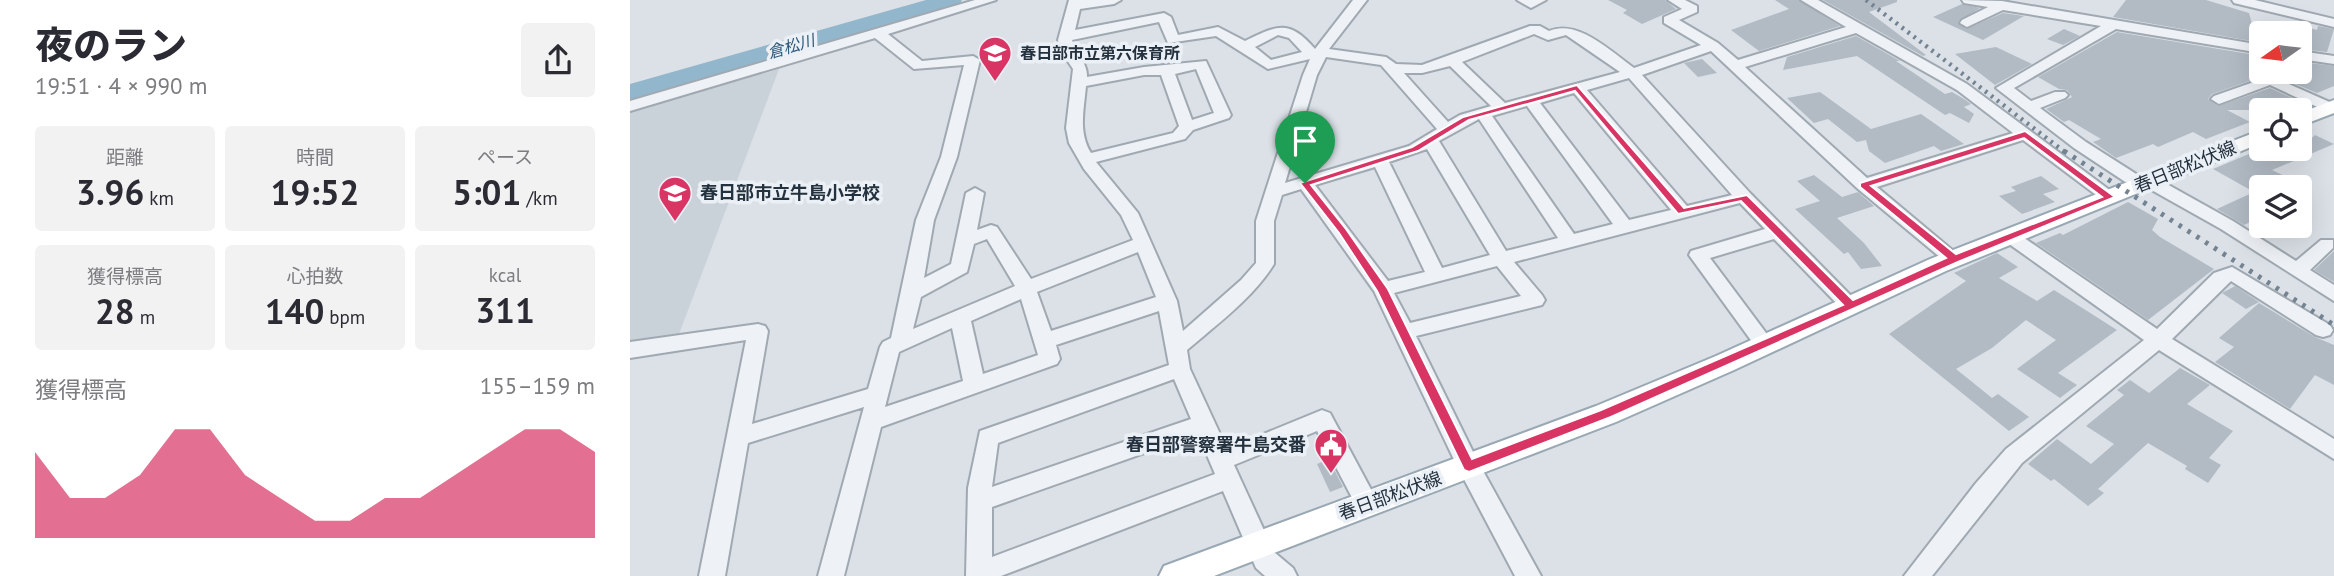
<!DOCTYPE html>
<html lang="ja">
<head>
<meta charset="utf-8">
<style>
  :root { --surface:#fff; --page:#f2f2f3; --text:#2b2b33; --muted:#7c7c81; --accent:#d83464 }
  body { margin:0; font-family:"PT Sans","Noto Sans JP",sans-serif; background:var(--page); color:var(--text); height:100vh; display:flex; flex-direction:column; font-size:26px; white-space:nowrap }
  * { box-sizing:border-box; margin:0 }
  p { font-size:23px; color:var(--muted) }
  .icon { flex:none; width:38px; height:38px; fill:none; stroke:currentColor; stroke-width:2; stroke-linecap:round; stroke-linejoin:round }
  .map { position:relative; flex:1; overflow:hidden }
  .details { display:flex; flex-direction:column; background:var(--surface); width:630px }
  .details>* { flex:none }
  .needle { width:46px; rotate:256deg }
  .tools { position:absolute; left:1619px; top:21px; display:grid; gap:14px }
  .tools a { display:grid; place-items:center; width:63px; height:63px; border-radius:7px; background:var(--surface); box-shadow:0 7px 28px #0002; font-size:35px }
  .pin { position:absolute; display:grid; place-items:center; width:60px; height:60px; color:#fff; margin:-72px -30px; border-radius:50% 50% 50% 0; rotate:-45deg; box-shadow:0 0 7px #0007 }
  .pin .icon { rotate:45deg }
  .round { display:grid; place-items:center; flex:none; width:74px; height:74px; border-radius:7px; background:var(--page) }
  .head { display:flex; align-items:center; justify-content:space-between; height:119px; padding:0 35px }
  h1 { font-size:38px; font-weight:800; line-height:52px }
  .metrics { display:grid; grid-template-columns:repeat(3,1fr); gap:10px; height:119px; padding:7px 35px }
  .metrics div { display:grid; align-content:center; border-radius:7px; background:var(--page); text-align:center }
  .metrics b { font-size:35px; font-weight:800 }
  .metrics small { font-size:19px; font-weight:400 }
  .metrics p { font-size:19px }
  .chart { height:196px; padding:14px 35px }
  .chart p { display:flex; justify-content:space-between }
  .chart svg { width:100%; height:126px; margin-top:7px; fill:var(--accent); opacity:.7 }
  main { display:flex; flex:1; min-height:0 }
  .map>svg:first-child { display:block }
  .built { fill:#c9d1d9 }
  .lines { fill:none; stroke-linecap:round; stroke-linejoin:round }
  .river { fill:#92b6cb; fill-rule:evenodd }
  .building { fill:#b2bbc4 }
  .minor-casing { stroke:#a0a9b1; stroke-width:4 }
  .major-casing { stroke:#99a8b3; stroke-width:4 }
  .minor { fill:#eef1f5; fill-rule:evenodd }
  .major { fill:#fff; fill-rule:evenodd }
  .rail-far1 { stroke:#738392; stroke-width:4.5; stroke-dasharray:2.5 5; stroke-linecap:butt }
  .rail { stroke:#738392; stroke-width:5; stroke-dasharray:3.5 7; stroke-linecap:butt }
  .route { fill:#d83464; stroke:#fff; stroke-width:2; fill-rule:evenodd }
  .labels { text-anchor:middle; stroke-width:7; stroke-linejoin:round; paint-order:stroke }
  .far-water-label { font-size:16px; font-style:italic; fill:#2b5675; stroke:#eaf0f5 }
  .far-poi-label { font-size:16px; font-weight:bold; fill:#24313e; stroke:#eaf0f5; text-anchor:start }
  .street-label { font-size:18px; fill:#24313e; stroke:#eaf0f5 }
  .poi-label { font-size:18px; font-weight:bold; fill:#24313e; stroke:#eaf0f5; text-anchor:start }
</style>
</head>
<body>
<main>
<section class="details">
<div class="head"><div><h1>夜のラン</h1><p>19:51 · 4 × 990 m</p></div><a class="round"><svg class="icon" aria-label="share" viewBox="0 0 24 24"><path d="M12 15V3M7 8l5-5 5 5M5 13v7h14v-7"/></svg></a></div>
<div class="metrics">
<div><p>距離</p><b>3.96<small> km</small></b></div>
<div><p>時間</p><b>19:52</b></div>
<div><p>ペース</p><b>5:01<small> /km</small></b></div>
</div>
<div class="metrics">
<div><p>獲得標高</p><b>28<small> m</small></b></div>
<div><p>心拍数</p><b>140<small> bpm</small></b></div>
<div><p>kcal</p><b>311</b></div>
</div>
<div class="chart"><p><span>獲得標高</span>155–159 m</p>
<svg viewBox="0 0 160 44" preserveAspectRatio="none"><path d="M0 44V14L10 30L20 30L30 22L40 6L50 6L60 22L70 30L80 38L90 38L100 30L110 30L120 22L130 14L140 6L150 6L160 14V44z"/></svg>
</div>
</section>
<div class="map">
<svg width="1704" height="576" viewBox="0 0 1704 576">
  <rect width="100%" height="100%" fill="#dbe1e7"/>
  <path class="built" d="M149,69L49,334L0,341V112Z"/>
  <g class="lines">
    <path class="river" d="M296,0H332L329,5L0,100V84Z"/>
  </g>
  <g class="building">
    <path d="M978,0H1035L1046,9L1012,24L993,13L997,10Z"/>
    <path d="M1145,0H1169L1210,26L1129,51L1101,30L1159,9Z"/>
    <path d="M1193,0H1267V2L1239,12L1296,55L1293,56Z"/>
    <path d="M1496,0H1576L1619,13L1627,42L1483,17Z"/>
    <path d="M1332,4L1350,8L1328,22L1336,29L1373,13L1394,16L1353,40L1303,17Z"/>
    <path d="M1670,25L1687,30L1688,26L1704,29L1697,52L1670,49Z"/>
    <path d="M1434,29L1450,36L1433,45L1417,39Z"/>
    <path d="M1487,32L1631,56V74L1634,76L1582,94L1578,99L1588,106L1640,88L1675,104L1660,110H1597L1620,122L1576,139L1563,132L1528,147L1523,144L1486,158L1463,142L1471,139L1439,120L1434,122L1416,109L1442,97L1437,90L1429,89L1408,77Z"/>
    <path d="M1226,36L1270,61H1266L1315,94L1322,92L1334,99L1341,104L1334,107L1344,114L1339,123L1320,113L1315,115L1227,56L1153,70L1157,57Z"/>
    <path d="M1366,47L1402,64L1365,85L1325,54Z"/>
    <path d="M1072,59L1087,73L1068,77L1054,63Z"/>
    <path d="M1671,62L1704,66V86L1687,93L1663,83L1678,76Z"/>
    <path d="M1190,92L1241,129L1291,114L1334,144L1311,151L1304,146L1255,163L1239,151L1236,140L1227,142L1198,119L1184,123L1157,98Z"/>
    <path d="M1685,135L1704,144L1642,170L1677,187H1631V217L1614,225L1587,209L1624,192L1583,169L1631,149H1652L1663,155Z"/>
    <path d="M1184,175L1212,197L1228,192L1244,206L1207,218L1234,243L1252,266L1231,269L1218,252L1214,254L1165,209L1190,201L1167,181Z"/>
    <path d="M1411,176L1429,189L1413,194L1425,202L1392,214L1369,196L1386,191L1381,187Z"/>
    <path d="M1498,202L1528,219L1522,230L1530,237L1584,269L1518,320L1406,243L1430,233L1433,235Z"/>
    <path d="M1704,251V282L1684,270Z"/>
    <path d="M1367,253L1388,267L1369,278L1407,301L1424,290L1487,330L1428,373L1447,385L1430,398L1387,369L1426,340L1396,320L1362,348L1326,369L1362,398L1368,394L1399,417L1379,431L1259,334L1336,281L1324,273Z"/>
    <path d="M1605,286L1629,302L1616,309L1592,293Z"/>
    <path d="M1629,303L1685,337L1704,345V385L1685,375L1660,409L1585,362L1604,347L1589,338Z"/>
    <path d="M1550,368L1580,385L1557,404L1603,431L1579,458L1591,465L1578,483L1555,469L1557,466L1518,443L1468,489L1474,493L1458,506L1424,479L1421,481L1398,464L1427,439L1461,464L1484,444L1456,426L1494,395L1487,390L1500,380L1519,393Z"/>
    <path d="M699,459L713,487L700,492L687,464Z"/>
  </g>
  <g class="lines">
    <defs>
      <g id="minor">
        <path d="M345,0H366L258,34L292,61L343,56L350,60L327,157L304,220L294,278L321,264L336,193L345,188L354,193L347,230L361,225L367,227L401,279L503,240L491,215L454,169L439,143L436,128L443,69L431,51L428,40L439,0H491L484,4L450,9L445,30L534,13L541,17L548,35L588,27L615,41C648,25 659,19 685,49L723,0H737L699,49L756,57L766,64L792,65L900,26H910L919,31C948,19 980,51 1004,68L1071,45L1034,23V17L1052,9L1038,0H1055L1067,6V12L1049,20L1088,43L1108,60L1216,27L1171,0H1188L1337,84L1489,197L1480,202L1474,201L1393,140L1247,187L1333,259L1331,263H1317L1228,189L1081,51L1012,75L1120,193L1231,306L1228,311H1214L1144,239L1080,258L1145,345L1142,350L1135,353L1128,350L1059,255L1061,251L1135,229L1110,203L884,262L912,295L915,300L912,305L786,336L847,460L911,576H885L827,466L744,291L671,189L652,195L644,221V264C623,298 587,324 557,350L560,369L597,449L692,410L700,413L745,497L749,504L745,511L737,514L729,511L687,431L604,465L644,552L663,568L667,576H635L626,568L593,491L371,576H336L338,488L350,431L539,365L529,311L426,345L430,359L427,364L251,427L214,576H188L234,407L118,443L95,576H69L116,340L0,358V342L128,324L135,326L138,331L122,424L238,389L250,347L253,342L261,338L286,220L311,157L334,65L284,69L245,38L0,111V101ZM529,22L538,43L586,36L638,69L680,59L673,75L626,221V263L611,280L553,331L547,301L508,213L466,162L555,139L563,130L599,118L601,115L576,61L514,67L457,77C458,64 446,53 442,40ZM1226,33L1327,90L1383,133L1237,178L1115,67ZM904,34L918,40L936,35L990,72L875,103L832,62ZM648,35L659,38L672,52L641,60L625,47ZM696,57L751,65L807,129L779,146L655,183L687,75ZM820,66L861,106L830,115L818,122L774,73H792ZM566,69L584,113L562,120L545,74ZM514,75H531L549,126L543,133L461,153C448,132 454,110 456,86ZM999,78L1102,195L1057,206L957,90ZM944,93L1041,210L999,220L910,103ZM897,106L983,224L944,234L862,116ZM849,119L928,238L876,251L809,141ZM797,149L860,255L812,268L759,162ZM745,167L795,272L758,281L685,185ZM357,239L385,286L283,329L291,297L337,272L344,244ZM508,252L526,297L421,331L407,292ZM867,266L891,296L780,323L764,293ZM391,299L408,355L353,374L341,321ZM322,328L333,381L255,407L269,352ZM544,379L561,419L362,487L368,443ZM568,434L585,474L362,557V507Z"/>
        <path d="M887,0H916L901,8Z"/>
        <path d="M1332,0L1372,1L1631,45V53L1486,29L1384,88L1401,101L1425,92H1435L1438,95L1435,98L1410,108L1456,142L1514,179L1526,178L1603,221L1666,261L1691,240H1703V248L1680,270L1704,285V301L1591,229L1518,188L1506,189L1444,148L1366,88L1471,26L1373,10L1337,27L1330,23L1332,20L1358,7L1334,3Z"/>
        <path d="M1602,0H1625L1704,19V27L1604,3Z"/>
        <path d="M1670,51L1704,56V64L1670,59Z"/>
        <path d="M1641,76L1704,104V112L1696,111L1640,85L1589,104L1581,99L1584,96Z"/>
        <path d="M1381,231L1387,233L1527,329L1584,273L1602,267L1700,325L1703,330L1700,335L1693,337L1686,335L1601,281L1542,339L1704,439V459L1529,350L1392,463L1302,576H1274L1346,483L1376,449L1514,340L1375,241L1372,237Z"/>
      </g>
      <g id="major">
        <path d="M1704,100V113L1670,126V113Z"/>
        <path d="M1631,130V143L1316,271L1104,370L986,422L584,576H529L534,566L966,406L1086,356L1300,259Z"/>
      </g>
    </defs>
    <use href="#minor" class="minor-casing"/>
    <use href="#major" class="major-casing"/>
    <use href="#minor" class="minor"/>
    <use href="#major" class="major"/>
    <path class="rail-far1" d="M1236,0L1436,153"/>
    <path class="rail" d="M1434,151L1704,325"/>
  </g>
  <path class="route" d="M947,85L1054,208L1117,195L1223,300L1316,258L1230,187V183L1395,131L1485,197L1328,262L981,417L839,472L834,470L747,291L709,233L670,183L782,147L833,117ZM945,91L1048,214L1111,201L1213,305L971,410L842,459L758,289L716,229L681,185L788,151L839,120ZM1394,138L1472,197L1326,254L1241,186Z"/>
  <defs>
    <symbol id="school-pin" viewBox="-11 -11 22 30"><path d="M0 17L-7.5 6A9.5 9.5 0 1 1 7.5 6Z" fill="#d83464" stroke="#eaf0f5"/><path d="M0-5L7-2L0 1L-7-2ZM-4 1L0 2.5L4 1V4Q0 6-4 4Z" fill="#fff"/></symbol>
    <symbol id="civic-pin" viewBox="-11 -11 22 30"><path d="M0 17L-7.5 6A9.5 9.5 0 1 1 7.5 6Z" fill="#d83464" stroke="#eaf0f5"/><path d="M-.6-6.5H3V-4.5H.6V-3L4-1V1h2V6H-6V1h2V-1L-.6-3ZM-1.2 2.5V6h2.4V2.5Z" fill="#fff"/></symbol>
  </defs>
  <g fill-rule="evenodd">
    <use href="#school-pin" x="346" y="34" width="38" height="52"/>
    <use href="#school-pin" x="26" y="174" width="38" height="52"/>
    <use href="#civic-pin" x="682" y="426" width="38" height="52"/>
  </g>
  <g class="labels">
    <g class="far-water-label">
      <text transform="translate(161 46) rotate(-16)" y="6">倉松川</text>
    </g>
    <g class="far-poi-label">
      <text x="390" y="59">春日部市立第六保育所</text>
    </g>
    <g class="street-label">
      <text transform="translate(1555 167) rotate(-22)" y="6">春日部松伏線</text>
      <text transform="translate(760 496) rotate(-20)" y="6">春日部松伏線</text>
    </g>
    <g class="poi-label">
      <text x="70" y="199">春日部市立牛島小学校</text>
      <text x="676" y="451" text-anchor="end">春日部警察署牛島交番</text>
    </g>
  </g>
</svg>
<div class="tools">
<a><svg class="needle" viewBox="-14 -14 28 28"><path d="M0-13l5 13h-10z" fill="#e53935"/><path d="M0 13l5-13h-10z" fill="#7c7c81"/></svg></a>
<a><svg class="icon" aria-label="locate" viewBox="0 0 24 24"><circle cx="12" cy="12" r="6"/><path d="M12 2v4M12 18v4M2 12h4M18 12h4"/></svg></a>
<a><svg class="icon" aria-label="layers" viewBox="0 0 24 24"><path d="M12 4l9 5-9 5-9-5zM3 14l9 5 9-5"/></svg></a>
</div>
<div class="pin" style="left:675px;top:183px;background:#1e9e55"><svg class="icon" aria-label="arrive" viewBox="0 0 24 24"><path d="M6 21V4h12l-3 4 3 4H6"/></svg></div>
</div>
</main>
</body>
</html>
